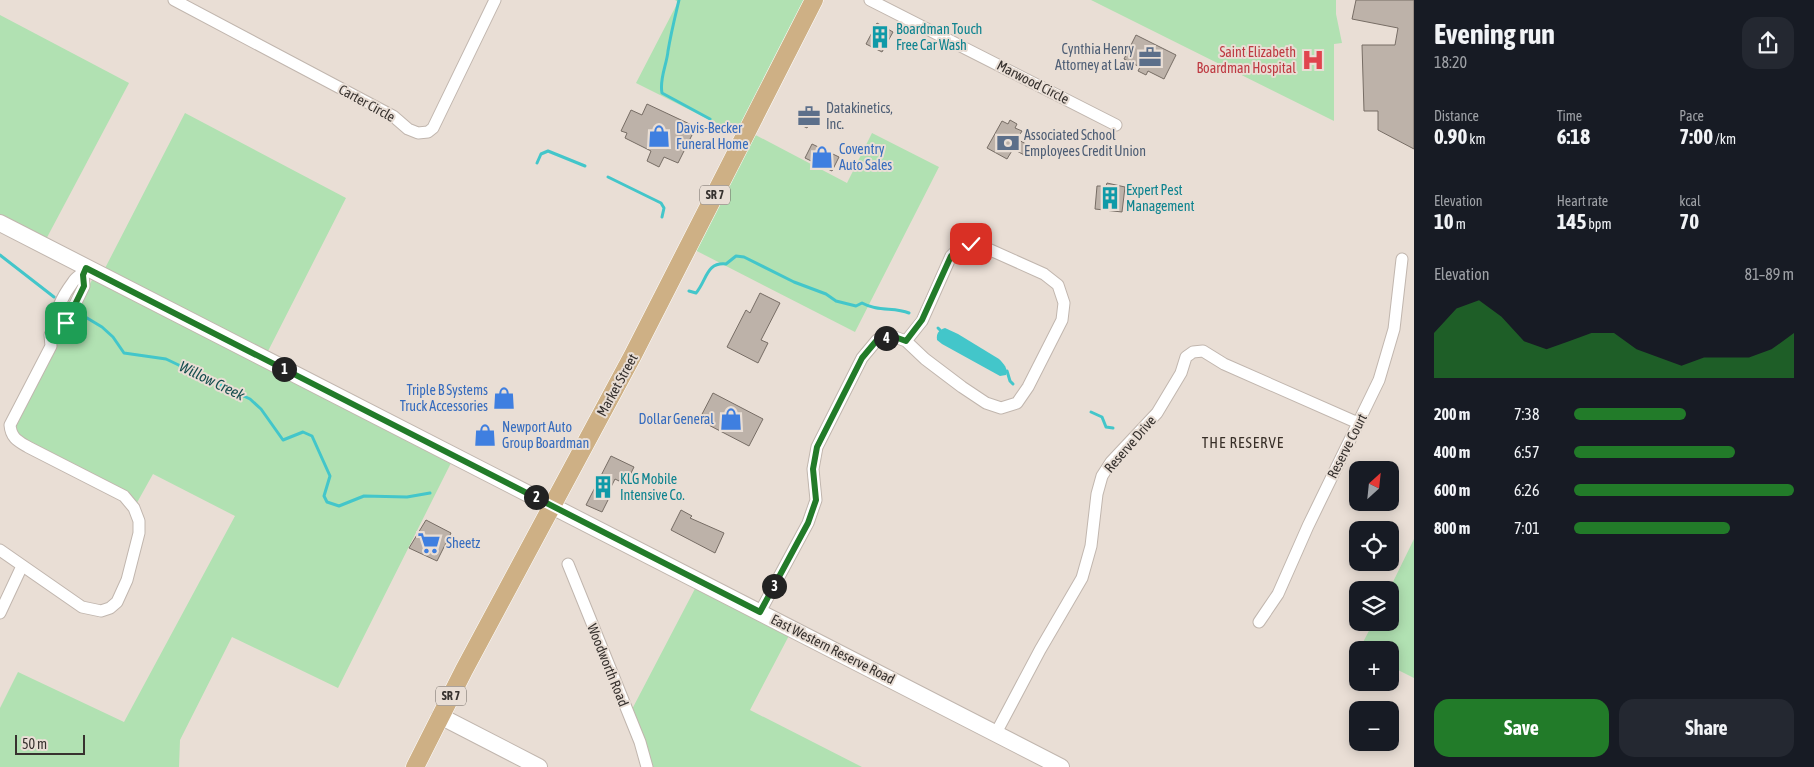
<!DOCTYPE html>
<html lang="en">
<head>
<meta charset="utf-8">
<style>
  :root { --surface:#171b24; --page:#242831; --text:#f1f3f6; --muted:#9ea1a6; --accent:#227b29 }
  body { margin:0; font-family:"Asap Condensed",sans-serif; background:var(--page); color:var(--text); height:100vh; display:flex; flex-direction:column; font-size:19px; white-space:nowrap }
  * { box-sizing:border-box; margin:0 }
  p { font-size:16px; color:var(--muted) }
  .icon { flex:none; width:28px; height:28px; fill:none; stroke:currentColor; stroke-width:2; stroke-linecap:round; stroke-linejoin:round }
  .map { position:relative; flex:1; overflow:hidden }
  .panel { display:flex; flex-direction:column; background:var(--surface); width:400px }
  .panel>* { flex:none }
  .needle { width:32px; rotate:27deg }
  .tools { position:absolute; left:1349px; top:461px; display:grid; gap:10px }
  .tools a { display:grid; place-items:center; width:50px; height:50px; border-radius:10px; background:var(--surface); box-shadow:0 2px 12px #0003; font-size:25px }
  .scale { position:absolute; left:15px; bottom:12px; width:70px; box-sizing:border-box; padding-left:5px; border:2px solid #37322f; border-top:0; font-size:14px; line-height:18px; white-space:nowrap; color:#37322f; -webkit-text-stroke:4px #e9ded5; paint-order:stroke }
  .pin { position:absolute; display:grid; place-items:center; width:42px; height:42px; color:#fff; margin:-21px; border-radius:10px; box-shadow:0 2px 8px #0006 }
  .km { position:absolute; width:25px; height:25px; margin:-12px; border-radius:50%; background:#222; color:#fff; font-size:14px; line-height:25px; text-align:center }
  .round { display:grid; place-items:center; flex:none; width:52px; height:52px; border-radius:15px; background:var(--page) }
  .head { display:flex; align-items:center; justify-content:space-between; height:85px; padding:0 20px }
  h1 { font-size:28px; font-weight:700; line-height:38px }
  .figures { display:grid; grid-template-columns:repeat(3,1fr); gap:8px; height:85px; padding:5px 20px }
  .figures div { display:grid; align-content:center }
  .figures b { font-size:21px; font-weight:700 }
  .figures small { font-size:14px; font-weight:400 }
  .figures p { font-size:14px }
  .chart { height:140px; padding:10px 20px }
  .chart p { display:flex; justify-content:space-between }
  .chart svg { width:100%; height:90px; margin-top:5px; fill:var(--accent); opacity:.7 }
  .cta { display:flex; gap:10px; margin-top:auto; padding:10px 20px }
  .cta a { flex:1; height:58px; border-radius:15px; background:var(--accent); color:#fff; font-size:20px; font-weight:700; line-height:58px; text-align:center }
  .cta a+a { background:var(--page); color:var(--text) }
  ul { padding:0 20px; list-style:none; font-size:16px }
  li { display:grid; grid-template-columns:80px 60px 1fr; align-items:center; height:38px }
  li i { height:12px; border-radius:6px; background:var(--accent) }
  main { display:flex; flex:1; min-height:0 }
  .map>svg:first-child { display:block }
  .green { fill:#b1e1b2 }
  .water { fill:#43c6ca }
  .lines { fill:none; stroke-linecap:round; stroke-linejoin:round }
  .stream { stroke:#43c6ca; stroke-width:3 }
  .building { fill:#bdb2a9; stroke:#776d65 }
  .minor-casing { stroke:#c1b6ae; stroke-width:13 }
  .secondary-casing { stroke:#c1b6ae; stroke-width:18 }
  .primary-casing { stroke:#fff; stroke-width:19 }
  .minor { stroke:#fff; stroke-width:11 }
  .secondary { stroke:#fff; stroke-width:16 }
  .primary { stroke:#ceb085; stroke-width:18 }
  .route-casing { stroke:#fff; stroke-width:10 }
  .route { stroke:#227b29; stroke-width:6 }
  .labels { text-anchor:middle; stroke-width:4; stroke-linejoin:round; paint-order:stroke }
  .shield { fill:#e9ded5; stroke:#6c6661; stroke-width:1 }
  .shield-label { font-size:12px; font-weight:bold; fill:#37322f }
  .culture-label { font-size:14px; fill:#0d838f; stroke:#e9ded5; text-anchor:start }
  .service-label { font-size:14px; fill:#4e5e75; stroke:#e9ded5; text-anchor:start }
  .health-label { font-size:14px; fill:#be3a42; stroke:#e9ded5; text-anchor:end }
  .street-label { font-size:14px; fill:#37322f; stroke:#e9ded5 }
  .shop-label { font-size:14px; fill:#366cbe; stroke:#e9ded5; text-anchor:start }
  .water-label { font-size:15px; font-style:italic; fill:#164e4f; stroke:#e9ded5 }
  .neighbourhood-label { font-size:15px; letter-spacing:1px; fill:#382f28; stroke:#e9ded5 }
</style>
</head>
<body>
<main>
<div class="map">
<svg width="1414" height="767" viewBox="0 0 1414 767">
  <rect width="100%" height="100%" fill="#e9ded5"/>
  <g class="green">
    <path d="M675,0H814L748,131L847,183L872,133L939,167L855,332L689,247L744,137L636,83L678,2Z"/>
    <path d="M1091,0H1336V14L1342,43L1334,44V121Z"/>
    <path d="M0,15L129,83L43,245L0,224Z"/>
    <path d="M185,113L346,198L264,359L455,455L338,688L232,637L180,740L179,767H0V708L18,672L124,722L235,516L153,474L134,508L28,447L10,425L96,273L101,276Z"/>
    <path d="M1414,539V678L1390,666V650H1359L1373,623L1390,622L1389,590Z"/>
    <path d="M699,581L793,628L750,710L862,767H647L629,715Z"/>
  </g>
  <path class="water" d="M945,328L958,334L999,359C1004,364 1008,368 1006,375L1000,376L942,344L937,340C936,333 939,330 945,328Z"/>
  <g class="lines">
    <g class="stream">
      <path d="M679,0C675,17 671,33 668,51C667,64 659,79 662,93L710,119"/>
      <path d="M537,163L541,154L548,151L585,166"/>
      <path d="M608,177L661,203L664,208L662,217"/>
      <path d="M0,255L54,297"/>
      <path d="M689,291L696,293C707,280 706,262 726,264L736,256L744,257L794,282L826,294L836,301L856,306L862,303C878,312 894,307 909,313"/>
      <path d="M82,315L102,327L113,337L124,353L166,359L250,399L261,409L283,440L303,432L312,436L330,476L324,496L327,502L339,506L364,496L407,497L430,493"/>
      <path d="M938,328L940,330"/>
      <path d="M1007,371L1010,381L1013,384"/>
      <path d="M1091,412L1102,417L1106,427L1113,428"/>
    </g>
  </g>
  <g class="building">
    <path d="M1356,0H1414V149L1378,130V111H1364L1362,45H1395L1398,28L1352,19Z"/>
    <path d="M877,23L893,32L882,52L866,44Z"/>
    <path d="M1136,35L1176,55L1164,79L1148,71L1146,75L1138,71L1140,67L1124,59Z"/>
    <path d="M647,104L696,127L678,163L664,157L659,167L647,161L651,151L625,138L627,133L621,131L631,110L642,115Z"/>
    <path d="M806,106L819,113L815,120L812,118L807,128L797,123Z"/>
    <path d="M1010,120L1017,124L1015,128L1022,131L1017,139L1033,148L1028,157L1013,149L1007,159L987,148L1002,121L1008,124Z"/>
    <path d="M812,144L839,157L832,171L805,158Z"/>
    <path d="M1107,183L1125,187L1122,212L1095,209L1097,186H1106Z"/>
    <path d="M760,293L780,303L761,340L768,343L758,363L727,347L746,310L750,313Z"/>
    <path d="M713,393L763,419L749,446L699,420Z"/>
    <path d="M611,456L634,467L629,477L623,474L619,481L615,479L608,493L611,494L602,512L586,505Z"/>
    <path d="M681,510L692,516L690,518L724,533L715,553L671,530Z"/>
    <path d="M426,520L451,533L437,561L409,548Z"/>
  </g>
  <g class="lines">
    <defs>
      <g id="minor">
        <path d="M174,0L393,116L408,129L418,133L428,132L433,128L495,0"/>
        <path d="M870,0L1116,125"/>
        <path d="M83,275L84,286L66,323L55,327C54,312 64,294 73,282C76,276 83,275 86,268"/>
        <path d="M0,550L82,607L101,611L110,608L117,602L127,580L139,533V521L134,508L124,496L28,447C18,441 11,438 10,425L51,346L50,335"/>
        <path d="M568,564L640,742L647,767"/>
        <path d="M760,612L808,523L816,500L813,469L817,447L862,358L877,340L892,336L906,341L925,359L962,387L986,403L1001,408L1017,403L1028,387L1062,320L1064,303L1058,285L1044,274L986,248L971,244L960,247L951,256L922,321L906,341"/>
        <path d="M0,613L22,566"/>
        <path d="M1259,622L1278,594L1308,526L1379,380L1394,329L1402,259"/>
        <path d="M996,733L1040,650L1082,578L1091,546L1097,494L1102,476L1111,462L1157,413L1181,373L1186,357L1193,352L1203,351L1224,364L1358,423"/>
      </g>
      <g id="secondary">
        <path d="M0,223L1061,767"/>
        <path d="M440,716L539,767"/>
      </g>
      <path id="primary" d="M415,767L464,670L633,355L814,0"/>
    </defs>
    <use href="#minor" class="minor-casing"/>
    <use href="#secondary" class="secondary-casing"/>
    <use href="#primary" class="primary-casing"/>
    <use href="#minor" class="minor"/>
    <use href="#secondary" class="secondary"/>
    <use href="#primary" class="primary"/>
  </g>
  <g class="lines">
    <defs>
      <path id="route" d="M66,323L84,286L83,275L86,268L760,612L808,523L816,500L813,469L817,447L862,358L877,340L892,336L906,341L922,320L951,256L960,247L971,244"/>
    </defs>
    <use href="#route" class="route-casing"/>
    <use href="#route" class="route"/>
  </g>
  <defs>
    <symbol id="building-bare" viewBox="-9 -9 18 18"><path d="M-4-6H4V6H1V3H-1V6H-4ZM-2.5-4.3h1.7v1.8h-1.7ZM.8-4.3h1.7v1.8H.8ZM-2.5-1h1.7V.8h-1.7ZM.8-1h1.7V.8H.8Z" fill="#0f9aa8" stroke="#e9ded5" stroke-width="2.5" paint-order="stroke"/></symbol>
    <symbol id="office-bare" viewBox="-9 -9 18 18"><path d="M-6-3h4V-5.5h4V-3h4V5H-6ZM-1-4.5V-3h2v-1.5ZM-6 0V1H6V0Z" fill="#5c6f8a" stroke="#e9ded5" stroke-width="2.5" paint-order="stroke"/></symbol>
    <symbol id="hospital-bare" viewBox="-9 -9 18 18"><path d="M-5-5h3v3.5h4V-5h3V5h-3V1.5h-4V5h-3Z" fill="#e0444e" stroke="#e9ded5" stroke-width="2.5" paint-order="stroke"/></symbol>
    <symbol id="shop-bare" viewBox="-9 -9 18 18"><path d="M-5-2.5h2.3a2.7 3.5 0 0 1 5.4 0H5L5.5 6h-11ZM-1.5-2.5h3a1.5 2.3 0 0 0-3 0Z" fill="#3f7fe0" stroke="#e9ded5" stroke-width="2.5" paint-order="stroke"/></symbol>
    <symbol id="bank-bare" viewBox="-9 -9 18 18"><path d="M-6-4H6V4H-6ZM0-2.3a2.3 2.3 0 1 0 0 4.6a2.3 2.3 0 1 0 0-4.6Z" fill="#5c6f8a" stroke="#e9ded5" stroke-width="2.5" paint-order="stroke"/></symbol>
    <symbol id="supermarket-bare" viewBox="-9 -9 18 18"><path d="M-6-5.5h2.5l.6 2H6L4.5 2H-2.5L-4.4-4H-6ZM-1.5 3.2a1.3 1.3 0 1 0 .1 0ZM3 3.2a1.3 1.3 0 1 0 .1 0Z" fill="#3f7fe0" stroke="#e9ded5" stroke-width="2.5" paint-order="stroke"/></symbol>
  </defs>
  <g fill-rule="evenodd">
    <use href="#building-bare" x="864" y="21" width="32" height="32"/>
    <use href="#office-bare" x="1134" y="41" width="32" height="32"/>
    <use href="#hospital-bare" x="1297" y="44" width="32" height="32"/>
    <use href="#office-bare" x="793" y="100" width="32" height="32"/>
    <use href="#shop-bare" x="643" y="120" width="32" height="32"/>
    <use href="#bank-bare" x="992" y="127" width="32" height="32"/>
    <use href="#shop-bare" x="806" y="141" width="32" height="32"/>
    <use href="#building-bare" x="1094" y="182" width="32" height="32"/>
    <use href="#shop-bare" x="488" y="382" width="32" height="32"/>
    <use href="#shop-bare" x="715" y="403" width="32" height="32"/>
    <use href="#shop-bare" x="469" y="419" width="32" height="32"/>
    <use href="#building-bare" x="587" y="471" width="32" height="32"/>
    <use href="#supermarket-bare" x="413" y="527" width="32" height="32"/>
  </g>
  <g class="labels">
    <g class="shield">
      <rect x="700" y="185.5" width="30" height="19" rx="4"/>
      <rect x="436" y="686.5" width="30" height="19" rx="4"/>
    </g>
    <g class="shield-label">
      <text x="715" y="199">SR 7</text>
      <text x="451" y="700">SR 7</text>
    </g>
    <g class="culture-label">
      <text x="896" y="34">Boardman Touch<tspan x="896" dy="16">Free Car Wash</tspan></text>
      <text x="1126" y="195">Expert Pest<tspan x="1126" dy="16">Management</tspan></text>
      <text x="620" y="484">KLG Mobile<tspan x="620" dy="16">Intensive Co.</tspan></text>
    </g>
    <g class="service-label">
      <text x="1134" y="54" text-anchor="end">Cynthia Henry<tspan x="1134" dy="16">Attorney at Law</tspan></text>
      <text x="826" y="113">Datakinetics,<tspan x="826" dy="16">Inc.</tspan></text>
      <text x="1024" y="140">Associated School<tspan x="1024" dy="16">Employees Credit Union</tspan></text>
    </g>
    <g class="health-label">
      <text x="1296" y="57">Saint Elizabeth<tspan x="1296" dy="16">Boardman Hospital</tspan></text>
    </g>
    <g class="street-label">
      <text transform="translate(1033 82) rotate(27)" y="5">Marwood Circle</text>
      <text transform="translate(367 103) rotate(29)" y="5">Carter Circle</text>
      <text transform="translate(617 385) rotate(-61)" y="5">Market Street</text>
      <text transform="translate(1130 444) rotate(-49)" y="5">Reserve Drive</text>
      <text transform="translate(1347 446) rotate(-63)" y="5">Reserve Court</text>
      <text transform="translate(833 649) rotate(27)" y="5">East Western Reserve Road</text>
      <text transform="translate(608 665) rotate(68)" y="5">Woodworth Road</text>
    </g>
    <g class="shop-label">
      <text x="676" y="133">Davis-Becker<tspan x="676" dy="16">Funeral Home</tspan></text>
      <text x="839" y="154">Coventry<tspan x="839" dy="16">Auto Sales</tspan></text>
      <text x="488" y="395" text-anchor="end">Triple B Systems<tspan x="488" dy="16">Truck Accessories</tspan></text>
      <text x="714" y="424" text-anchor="end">Dollar General</text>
      <text x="502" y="432">Newport Auto<tspan x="502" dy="16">Group Boardman</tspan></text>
      <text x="446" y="548">Sheetz</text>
    </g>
    <g class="water-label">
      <text transform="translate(212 381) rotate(26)" y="5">Willow Creek</text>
    </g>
    <g class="neighbourhood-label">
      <text x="1243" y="448">THE RESERVE</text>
    </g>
  </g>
</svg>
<div class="tools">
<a><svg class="needle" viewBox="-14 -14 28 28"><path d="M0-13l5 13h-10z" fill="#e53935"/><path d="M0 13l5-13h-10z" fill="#9ea1a6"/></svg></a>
<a><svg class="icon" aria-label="locate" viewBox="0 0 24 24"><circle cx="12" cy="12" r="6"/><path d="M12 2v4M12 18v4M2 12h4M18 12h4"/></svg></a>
<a><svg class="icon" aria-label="layers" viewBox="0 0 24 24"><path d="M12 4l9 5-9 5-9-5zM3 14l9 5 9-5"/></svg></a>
<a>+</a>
<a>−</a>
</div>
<div class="scale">50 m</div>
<div class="pin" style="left:66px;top:323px;background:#1e9e55"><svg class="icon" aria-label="arrive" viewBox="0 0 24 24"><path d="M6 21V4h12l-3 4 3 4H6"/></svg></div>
<div class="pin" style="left:971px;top:244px;background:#d93025"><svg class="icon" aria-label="check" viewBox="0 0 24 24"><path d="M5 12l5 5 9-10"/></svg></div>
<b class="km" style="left:284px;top:369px">1</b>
<b class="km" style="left:536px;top:497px">2</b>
<b class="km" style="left:774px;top:586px">3</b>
<b class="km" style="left:886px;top:338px">4</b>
</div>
<section class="panel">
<div class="head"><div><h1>Evening run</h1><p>18:20</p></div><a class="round"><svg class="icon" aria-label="share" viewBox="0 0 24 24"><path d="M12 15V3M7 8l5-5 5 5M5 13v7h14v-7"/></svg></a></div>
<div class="figures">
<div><p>Distance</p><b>0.90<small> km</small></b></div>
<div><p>Time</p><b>6:18</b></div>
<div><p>Pace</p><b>7:00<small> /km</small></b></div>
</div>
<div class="figures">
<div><p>Elevation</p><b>10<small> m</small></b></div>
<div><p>Heart rate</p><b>145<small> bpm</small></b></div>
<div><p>kcal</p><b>70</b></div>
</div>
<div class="chart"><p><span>Elevation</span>81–89 m</p>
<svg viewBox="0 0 160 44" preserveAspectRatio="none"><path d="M0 44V22L10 10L20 6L30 14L40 26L50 30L60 26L70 22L80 22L90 30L100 34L110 38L120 34L130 34L140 34L150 30L160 22V44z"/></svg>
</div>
<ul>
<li><b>200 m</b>7:38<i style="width:51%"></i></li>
<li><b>400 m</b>6:57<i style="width:73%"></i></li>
<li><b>600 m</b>6:26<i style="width:100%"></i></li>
<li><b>800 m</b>7:01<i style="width:71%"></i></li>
</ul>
<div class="cta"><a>Save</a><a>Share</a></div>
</section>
</main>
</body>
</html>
